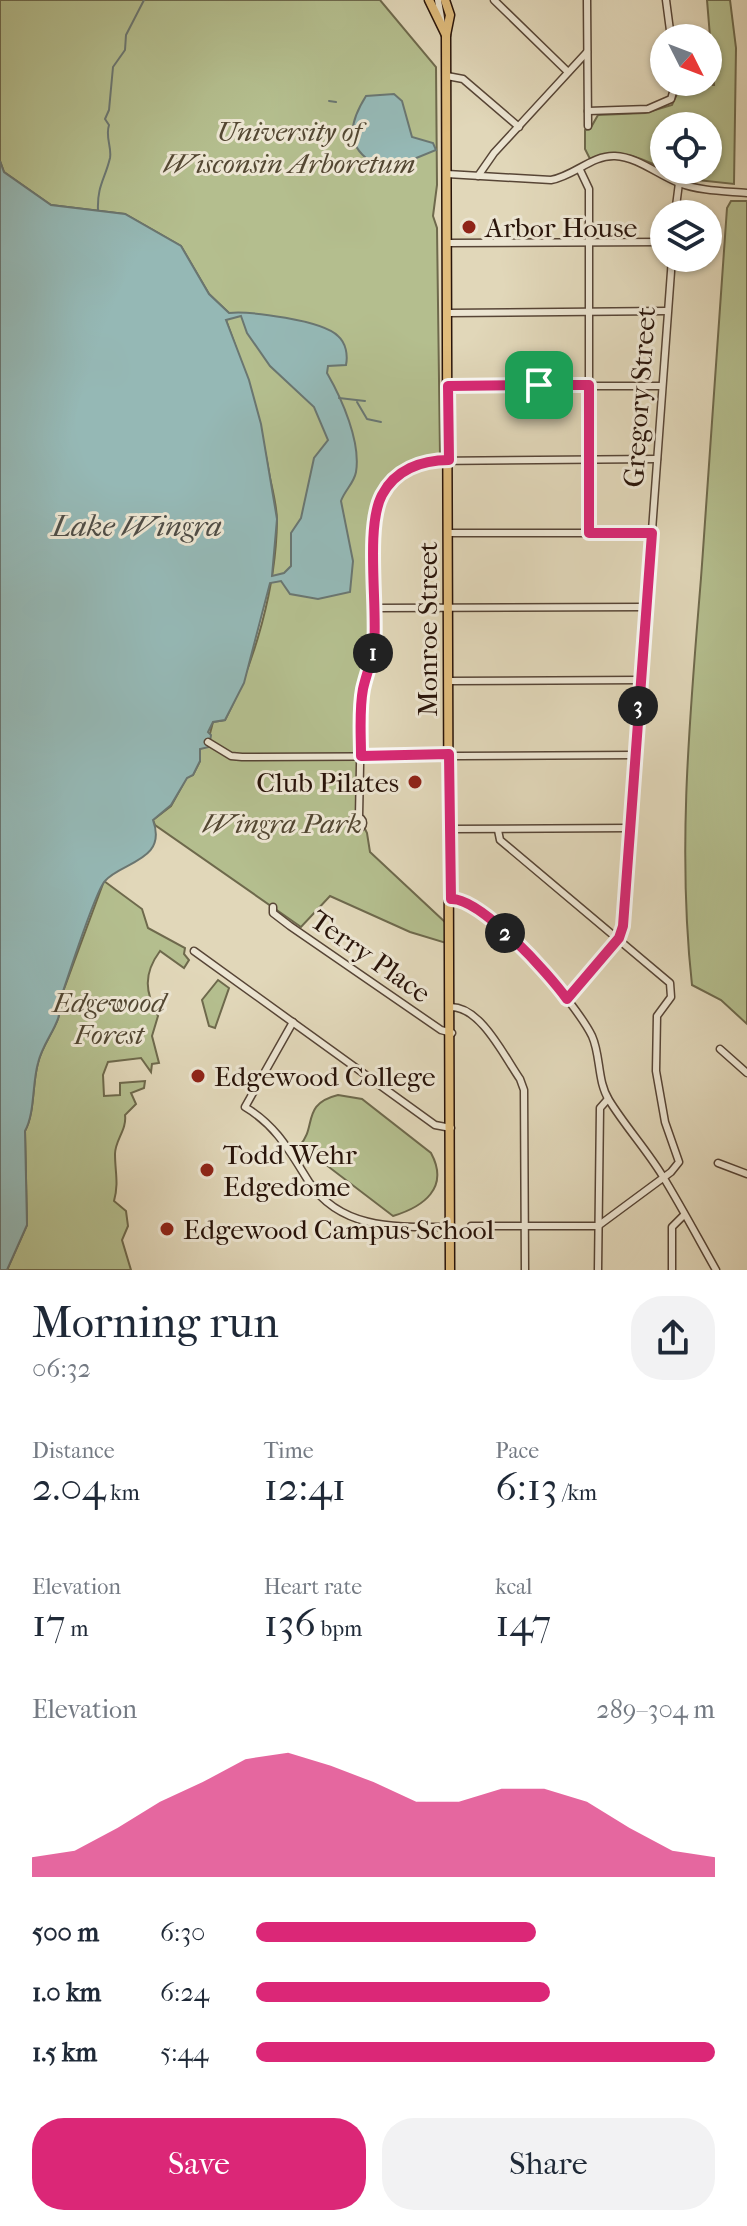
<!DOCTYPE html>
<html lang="en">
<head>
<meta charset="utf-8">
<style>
  :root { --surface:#fff; --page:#f2f2f3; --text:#1f2937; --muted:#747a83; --accent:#db2777 }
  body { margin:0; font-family:"IM FELL French Canon",serif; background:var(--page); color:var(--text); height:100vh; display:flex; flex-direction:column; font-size:30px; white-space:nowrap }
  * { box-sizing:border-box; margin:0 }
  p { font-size:26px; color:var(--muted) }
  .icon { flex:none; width:44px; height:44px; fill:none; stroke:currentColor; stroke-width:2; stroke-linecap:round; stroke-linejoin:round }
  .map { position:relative; height:1270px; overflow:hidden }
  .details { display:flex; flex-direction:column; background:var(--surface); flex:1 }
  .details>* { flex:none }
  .needle { width:52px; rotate:132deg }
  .tools { position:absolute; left:650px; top:24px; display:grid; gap:16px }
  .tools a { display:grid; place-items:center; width:72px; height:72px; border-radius:50%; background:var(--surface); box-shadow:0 2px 6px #0004; font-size:40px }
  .pin { position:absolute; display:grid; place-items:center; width:68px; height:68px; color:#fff; margin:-34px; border-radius:16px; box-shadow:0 4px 12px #0006 }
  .km { position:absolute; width:40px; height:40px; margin:-20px; border-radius:50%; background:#222; color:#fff; font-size:22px; line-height:40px; text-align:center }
  .round { display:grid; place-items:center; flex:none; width:84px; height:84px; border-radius:32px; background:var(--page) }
  .overview { display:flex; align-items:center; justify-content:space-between; height:136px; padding:0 32px }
  h1 { font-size:44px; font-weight:600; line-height:60px }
  .stats { display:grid; grid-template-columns:repeat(3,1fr); gap:12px; height:136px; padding:8px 32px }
  .stats div { display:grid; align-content:center }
  .stats b { font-size:40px; font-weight:600 }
  .stats small { font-size:22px; font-weight:400 }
  .stats p { font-size:22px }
  .chart { height:224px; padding:16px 32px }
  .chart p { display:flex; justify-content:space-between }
  .chart svg { width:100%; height:144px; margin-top:8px; fill:var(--accent); opacity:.7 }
  .button { display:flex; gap:16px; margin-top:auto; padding:16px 32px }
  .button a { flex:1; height:92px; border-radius:32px; background:var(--accent); color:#fff; font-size:32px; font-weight:600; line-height:92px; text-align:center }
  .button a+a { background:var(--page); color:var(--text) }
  ul { padding:0 32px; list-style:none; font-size:26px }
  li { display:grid; grid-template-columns:128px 96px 1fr; align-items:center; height:60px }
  li i { height:20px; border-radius:10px; background:var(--accent) }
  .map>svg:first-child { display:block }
  .green { fill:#b4be8e; stroke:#6e694c; stroke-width:2 }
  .water { fill:#95b8b5; stroke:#6a7671; stroke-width:2; fill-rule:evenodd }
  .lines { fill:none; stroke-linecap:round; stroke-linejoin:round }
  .stream { stroke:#6a7671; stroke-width:2 }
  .minor-casing { stroke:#574536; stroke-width:9 }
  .major-casing { stroke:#29140a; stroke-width:11 }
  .minor { stroke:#ece5d2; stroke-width:6 }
  .major { stroke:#e0bc7c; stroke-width:8 }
  .route-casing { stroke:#fff; stroke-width:16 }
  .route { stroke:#db2777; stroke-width:10 }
  .poi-dot { fill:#8f2418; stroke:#ece5d2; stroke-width:3 }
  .labels { text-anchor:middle; stroke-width:6; stroke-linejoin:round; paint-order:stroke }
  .park-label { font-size:28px; font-style:italic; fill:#534732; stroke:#ece5d2 }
  .poi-label { font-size:28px; fill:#29140a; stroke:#ece5d2; text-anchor:start }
  .street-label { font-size:28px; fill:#29140a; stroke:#ece5d2 }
  .water-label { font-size:30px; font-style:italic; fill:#4f4d46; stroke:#ece5d2 }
</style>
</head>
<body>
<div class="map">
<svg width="747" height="1270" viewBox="0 0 747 1270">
  <rect width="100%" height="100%" fill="#e1d7b9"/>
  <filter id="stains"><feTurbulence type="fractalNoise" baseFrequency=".0025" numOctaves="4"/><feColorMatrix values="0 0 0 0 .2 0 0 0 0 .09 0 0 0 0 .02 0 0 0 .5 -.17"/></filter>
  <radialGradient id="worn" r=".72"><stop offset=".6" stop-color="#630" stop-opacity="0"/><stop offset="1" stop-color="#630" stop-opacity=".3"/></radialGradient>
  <g class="green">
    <path d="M0,0H380L436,67L437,185L433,216L437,228L440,455C408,460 388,471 373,501L369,652L360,687L356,810L367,833L370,852L446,923V943L410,932L330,896L301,927L155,825L153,820L171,806L187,777L193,775L200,761V749L207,745L213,722L225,720C255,662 276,587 277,521C277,507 273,492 270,478C261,423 246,373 226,320L229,313L209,294L181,246L125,214L51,205L4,172L0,161Z"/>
    <path d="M707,0H730L736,48L734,184L688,179L666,170H708V126H664V169C639,157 617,147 590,159L585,149V130L590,129L598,115L645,113L672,105L681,85H714Z"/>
    <path d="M731,201H747V1024L721,1000L692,985C677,850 690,714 701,578C710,455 718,332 727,208Z"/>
    <path d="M104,881L142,909L148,928L185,948L184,954L189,960L184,968L160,951C143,974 145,992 158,1016L152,1036L159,1063L152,1064L151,1072L141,1058L108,1062L103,1075L104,1096L120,1095V1083L145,1081L144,1088L131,1093L136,1104L125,1115C127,1130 115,1140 115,1154C115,1172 119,1183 114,1201L126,1211L128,1226L122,1240L131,1270H7L27,1225L25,1131C35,1113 32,1084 38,1063C44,1038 63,1024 61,997Z"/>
    <path d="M218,980L229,988L215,1028L209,1026L202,1000Z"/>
    <path d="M338,1095L362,1099L431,1153C450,1188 423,1207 393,1216L300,1145C317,1127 301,1104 338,1095Z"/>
  </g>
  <g class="water">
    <path d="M394,94L402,101L412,137L433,143L436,150L409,161H370C344,143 351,120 366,96Z"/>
    <path d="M0,161L4,172L51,205L125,214L181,246L209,294L229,313C250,311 322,320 338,336C346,343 348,355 346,365L328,366L327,373C342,399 361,442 356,472C354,483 345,490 341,501L353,561L350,592L318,599L290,594L281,581L270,583L244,683L225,720L213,722L208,732L211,735L209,747L200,749V761L193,775L187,778L171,805L153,820C168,861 121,862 105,881C95,891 68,978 61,997C63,1024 44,1038 38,1063C32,1084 35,1113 25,1131L27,1225L7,1270H0ZM241,316L247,333L270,366L314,407L328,440L314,458L301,518L291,533V566L284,573L272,576L277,519L261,424L249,380L226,320Z"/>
  </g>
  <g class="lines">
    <g class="stream">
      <path d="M329,101L336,102"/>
      <path d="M330,172L341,165"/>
      <path d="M98,210C97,186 105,179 110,158C112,147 105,137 109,125L105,119L109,110L113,67L125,50L126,35L144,0"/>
      <path d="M339,398L365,401"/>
      <path d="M357,402L367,419L381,422"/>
    </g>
    <defs>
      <g id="minor">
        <path d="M438,0L442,24"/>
        <path d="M494,0L568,72"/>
        <path d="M587,0L588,126"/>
        <path d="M666,0L671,38"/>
        <path d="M447,76L463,79L519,127"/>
        <path d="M588,111L648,109L671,99L676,82"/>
        <path d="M580,170L589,189V533"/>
        <path d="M447,174L551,180C574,176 592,155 615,156C638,157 658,175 679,183C700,191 724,191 747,193"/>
        <path d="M478,176L494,153L587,52"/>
        <path d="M675,214L679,183"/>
        <path d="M447,243L664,242"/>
        <path d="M448,313L667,311"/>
        <path d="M448,386H662"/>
        <path d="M449,533H652"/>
        <path d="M375,608L646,607"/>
        <path d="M449,681L640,680"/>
        <path d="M208,742L231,756L242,757L635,755"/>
        <path d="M359,817L361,714L375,629L376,511L387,486L398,475L430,461L657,459"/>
        <circle cx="357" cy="823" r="6"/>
        <path d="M451,829L629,828"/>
        <path d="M451,899C487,898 576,1003 592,1036C601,1056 597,1081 609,1100C625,1126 646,1149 662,1175C681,1206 698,1238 716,1270"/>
        <path d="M273,907V913L290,926L441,1030L452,1033"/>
        <path d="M194,951L435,1125L451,1128"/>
        <path d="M567,999L619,938L623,926L672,258"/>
        <path d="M451,1007C481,1007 504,1056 520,1079L524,1090L525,1270"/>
        <path d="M293,1022L245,1107C277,1126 290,1152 309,1182C342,1231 398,1227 451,1227"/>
        <path d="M720,1049L747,1073"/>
        <path d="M718,1163L747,1174"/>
        <path d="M471,1226H598L671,1172L679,1162L665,1122L656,1071L657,1016L671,997L670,983L500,840L498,830"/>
        <path d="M598,1270L600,1108L608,1099"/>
        <path d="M672,1270V1227L684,1215"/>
      </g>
      <g id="major">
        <path d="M429,0L446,35"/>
        <path d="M445,0L450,15L446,35L450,1270"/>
      </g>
    </defs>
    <use href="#minor" class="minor-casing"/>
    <use href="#major" class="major-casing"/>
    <use href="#minor" class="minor"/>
    <use href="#major" class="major"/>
  </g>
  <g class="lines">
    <defs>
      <path id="route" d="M539,385H589V533H652L623,926L619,938L567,999C549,974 481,898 451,899L449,754L361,756C361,734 359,710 363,689C366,675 372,661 374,647C378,608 365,527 382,495C395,470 421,460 449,460L448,386Z"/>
    </defs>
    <use href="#route" class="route-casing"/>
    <use href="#route" class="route"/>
  </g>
  <g class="poi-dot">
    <circle cx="469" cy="227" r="8"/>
    <circle cx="415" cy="782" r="8"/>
    <circle cx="198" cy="1076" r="8"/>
    <circle cx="207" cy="1170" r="8"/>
    <circle cx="167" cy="1229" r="8"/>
  </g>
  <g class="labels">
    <g class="park-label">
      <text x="289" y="141">University of<tspan x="289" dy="32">Wisconsin Arboretum</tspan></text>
      <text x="282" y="833">Wingra Park</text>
      <text x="109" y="1012">Edgewood<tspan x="109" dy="32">Forest</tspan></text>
    </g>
    <g class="poi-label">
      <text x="485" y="237">Arbor House</text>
      <text x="399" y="792" text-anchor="end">Club Pilates</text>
      <text x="214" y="1086">Edgewood College</text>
      <text x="223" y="1164">Todd Wehr<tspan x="223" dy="32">Edgedome</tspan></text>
      <text x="183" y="1239">Edgewood Campus School</text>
    </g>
    <g class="street-label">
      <text transform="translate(639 397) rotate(-86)" y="10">Gregory Street</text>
      <text transform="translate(427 629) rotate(-90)" y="10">Monroe Street</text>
      <text transform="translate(371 956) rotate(35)" y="10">Terry Place</text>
    </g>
    <g class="water-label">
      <text x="137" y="536">Lake Wingra</text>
    </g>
  </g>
  <rect width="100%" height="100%" filter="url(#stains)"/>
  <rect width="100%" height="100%" fill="url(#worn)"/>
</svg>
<div class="tools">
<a><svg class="needle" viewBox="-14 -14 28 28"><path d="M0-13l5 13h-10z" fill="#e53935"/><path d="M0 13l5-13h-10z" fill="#747a83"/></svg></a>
<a><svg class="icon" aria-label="locate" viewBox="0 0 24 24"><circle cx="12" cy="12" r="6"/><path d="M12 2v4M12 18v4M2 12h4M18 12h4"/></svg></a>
<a><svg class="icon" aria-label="layers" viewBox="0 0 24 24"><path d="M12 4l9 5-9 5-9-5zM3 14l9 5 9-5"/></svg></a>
</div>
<div class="pin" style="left:539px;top:385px;background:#1e9e55"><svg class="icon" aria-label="arrive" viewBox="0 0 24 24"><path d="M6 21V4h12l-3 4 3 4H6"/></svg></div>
<b class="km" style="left:373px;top:653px">1</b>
<b class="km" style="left:505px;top:933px">2</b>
<b class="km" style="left:638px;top:706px">3</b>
</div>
<section class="details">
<div class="overview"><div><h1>Morning run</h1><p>06:32</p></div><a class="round"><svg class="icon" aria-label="share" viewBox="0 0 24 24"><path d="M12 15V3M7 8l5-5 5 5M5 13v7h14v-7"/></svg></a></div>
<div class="stats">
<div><p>Distance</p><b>2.04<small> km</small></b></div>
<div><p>Time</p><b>12:41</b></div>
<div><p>Pace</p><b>6:13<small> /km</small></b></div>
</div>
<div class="stats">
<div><p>Elevation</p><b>17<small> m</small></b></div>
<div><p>Heart rate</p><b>136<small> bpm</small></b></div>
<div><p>kcal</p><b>147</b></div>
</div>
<div class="chart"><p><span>Elevation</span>289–304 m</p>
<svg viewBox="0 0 160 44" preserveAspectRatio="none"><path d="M0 44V38L10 36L20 29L30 21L40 15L50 8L60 6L70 10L80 15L90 21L100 21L110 17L120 17L130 21L140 29L150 36L160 38V44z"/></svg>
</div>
<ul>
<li><b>500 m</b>6:30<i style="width:61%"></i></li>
<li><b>1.0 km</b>6:24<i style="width:64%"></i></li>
<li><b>1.5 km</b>5:44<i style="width:100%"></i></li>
</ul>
<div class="button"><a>Save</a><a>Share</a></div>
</section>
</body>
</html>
